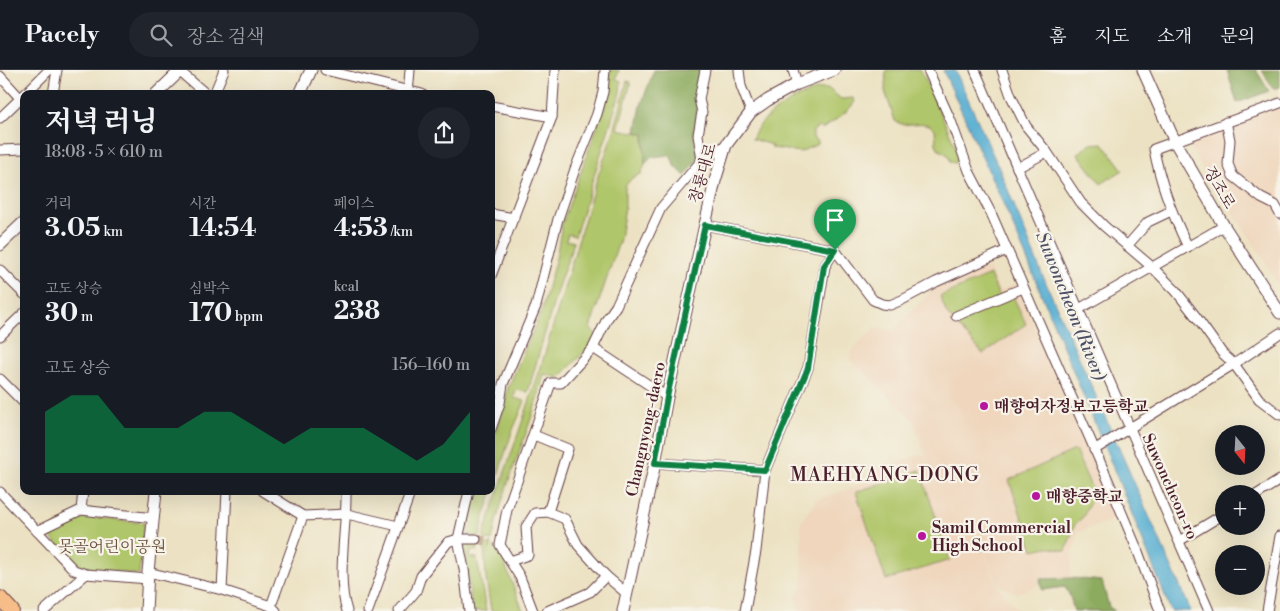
<!DOCTYPE html>
<html lang="ko">
<head>
<meta charset="utf-8">
<style>
  :root { --surface:#171b24; --page:#20242c; --text:#f1f3f6; --muted:#9ea1a6; --line:#363941; --accent:#0b8043 }
  body { margin:0; font-family:"Libre Bodoni","Noto Serif KR",serif; background:var(--page); color:var(--text); height:100vh; display:flex; flex-direction:column; font-size:19px; white-space:nowrap }
  * { box-sizing:border-box; margin:0 }
  p { font-size:16px; color:var(--muted) }
  .icon { flex:none; width:28px; height:28px; fill:none; stroke:currentColor; stroke-width:2; stroke-linecap:round; stroke-linejoin:round }
  .map { position:relative; flex:1; overflow:hidden }
  .side { position:absolute; left:20px; top:20px; width:475px; height:405px; display:flex; flex-direction:column; background:var(--surface); border-radius:10px; box-shadow:0 5px 20px #0002 }
  .side>* { flex:none }
  .needle { width:32px; rotate:162deg }
  .controls { position:absolute; left:1215px; top:355px; display:grid; gap:10px }
  .controls a { display:grid; place-items:center; width:50px; height:50px; border-radius:50%; background:var(--surface); box-shadow:0 5px 20px #0002; font-size:25px }
  .pin { position:absolute; display:grid; place-items:center; width:42px; height:42px; color:#fff; margin:-51px -21px; border-radius:50% 50% 50% 0; rotate:-45deg; box-shadow:0 0 5px #0007 }
  .pin .icon { rotate:45deg }
  .round { display:grid; place-items:center; flex:none; width:52px; height:52px; border-radius:26px; background:var(--page) }
  .headline { display:flex; align-items:center; justify-content:space-between; height:85px; padding:0 25px }
  h1 { font-size:28px; font-weight:700; line-height:38px }
  .stats { display:grid; grid-template-columns:repeat(3,1fr); gap:8px; height:85px; padding:5px 25px }
  .stats div { display:grid; align-content:center }
  .stats b { font-size:25px; font-weight:700 }
  .stats small { font-size:14px; font-weight:400 }
  .stats p { font-size:14px }
  .chart { height:140px; padding:10px 25px }
  .chart p { display:flex; justify-content:space-between }
  .chart svg { width:100%; height:90px; margin-top:5px; fill:var(--accent); opacity:.7 }
  header { display:flex; align-items:center; gap:30px; box-sizing:border-box; height:70px; padding:0 25px; background:var(--surface); border-bottom:1px solid var(--line) }
  header strong { font-size:24px }
  nav { display:flex; gap:28px; margin-inline-start:auto; font-size:18px }
  .search { width:350px; height:45px; background:var(--page); display:flex; align-items:center; gap:12px; box-sizing:border-box; padding:0 18px; border-radius:28px; color:var(--muted); font-size:19px }
  .map>svg:first-child { display:block }
  .built { fill:#efd6bc }
  .green { fill:#b0c66b; stroke:#7d724b }
  .forest { fill:#8cab5f; stroke:#6b6545 }
  .water { fill:#54add1; stroke:#4f667e }
  .lines { fill:none; stroke-linecap:round; stroke-linejoin:round }
  .minor-tunnel { stroke:#ccbba5; stroke-width:9; stroke-dasharray:9 4.5; stroke-linecap:butt }
  .minor-casing { stroke:#623c42; stroke-width:11 }
  .tertiary-casing { stroke:#623c42; stroke-width:13 }
  .primary-casing { stroke:#623c42; stroke-width:16 }
  .minor { stroke:#fff; stroke-width:9 }
  .tertiary { stroke:#fff; stroke-width:11 }
  .primary { stroke:#f7bd88; stroke-width:14 }
  .route-casing { stroke:#fff; stroke-width:10 }
  .route { stroke:#0b8043; stroke-width:6 }
  .poi-dot { fill:#b5179e; stroke:#f7f3e8; stroke-width:2 }
  .labels { text-anchor:middle; stroke-width:4.5; stroke-linejoin:round; paint-order:stroke }
  .street-label { font-size:16px; fill:#4a1f2b; stroke:#f7f3e8 }
  .poi-label { font-size:16px; font-weight:bold; fill:#4a1f2b; stroke:#f7f3e8; text-anchor:start }
  .park-label { font-size:16px; fill:#69513e; stroke:#f7f3e8 }
  .water-label { font-size:18px; font-style:italic; fill:#4e5165; stroke:#f7f3e8 }
  .quarter-label { font-size:19px; letter-spacing:1px; fill:#4a1f2b; stroke:#f7f3e8 }
</style>
</head>
<body>
<header>
<strong>Pacely</strong>
<div class="search"><svg class="icon" aria-label="search" viewBox="0 0 24 24"><circle cx="10" cy="10" r="6"/><path d="M15 15l6 6"/></svg>장소 검색</div>
<nav><a>홈</a><a>지도</a><a>소개</a><a>문의</a></nav>
</header>
<div class="map">
<svg width="1280" height="541" viewBox="0 0 1280 541">
  <rect width="100%" height="100%" fill="#f7f3e8"/>
  <filter id="ink" filterUnits="userSpaceOnUse"><feTurbulence type="fractalNoise" baseFrequency=".02" numOctaves="2"/><feDisplacementMap in="SourceGraphic" scale="10" xChannelSelector="R" yChannelSelector="G"/><feConvolveMatrix kernelMatrix="1 2 1 2 8 2 1 2 1" color-interpolation-filters="sRGB"/></filter>
  <filter id="wash" filterUnits="userSpaceOnUse"><feTurbulence type="fractalNoise" baseFrequency=".0096" numOctaves="4" result="noise"/><feDisplacementMap in="SourceGraphic" scale="20" xChannelSelector="R" yChannelSelector="G"/><feGaussianBlur stdDeviation="1.12" result="paint"/><feColorMatrix in="noise" values="0 0 0 0 0 0 0 0 0 0 0 0 0 0 0 0 0 1.4 0 .05"/><feComposite in="paint" operator="in"/></filter>
  <g filter="url(#wash)">
    <rect width="100%" height="100%" fill="#ece2c3"/>
    <g class="built">
      <path d="M1280,36V217L1252,170L1208,108L1188,73L1193,69Z"/>
      <path d="M989,198L1000,221L1015,214L1118,448L1078,462L1072,485L1070,507H1038L1039,516L1016,523L998,515L971,446L997,516L1019,541H799L795,526L803,517L801,452L816,430L850,419L867,410L881,397L924,384L929,396L913,350L850,289L851,282L874,258L893,261L933,219Z"/>
    </g>
    <g class="green">
      <path d="M610,0H619L616,9L621,11L620,23L575,166L568,164L566,170L574,172L559,214L528,322L516,320L514,328L525,331L512,362L484,447L480,467L469,466L467,449L475,421H491V374L500,349L508,318L541,242L556,188L562,154L605,35Z"/>
      <path d="M886,0H921L959,84L958,91L954,93L951,92L947,84L939,80L936,74L935,59C923,47 907,60 895,51L885,21Z"/>
      <path d="M627,11L631,12L618,59L644,64L645,94L641,104L632,108L625,116V137L620,169L590,258L597,265L588,278L559,308L544,304C531,361 503,413 492,471L484,469V463L540,300L594,117L615,58Z"/>
      <path d="M819,19H829L841,29L853,28L855,31C850,41 832,53 822,59L818,57L813,61V68L818,71V74L800,82L772,78L771,75L752,69C760,45 796,26 819,19Z"/>
      <path d="M1103,73L1123,100L1101,114L1078,84L1089,74Z"/>
      <path d="M990,205L999,226L1010,220L1026,254L983,284L947,244L940,226Z"/>
      <path d="M1075,380L1094,424L1083,447L1075,454L1066,481L1047,477L1033,480L1009,410Z"/>
      <path d="M920,400L950,490L886,510L856,422Z"/>
      <path d="M86,447L144,453L139,505L80,496L46,463L58,453Z"/>
      <path d="M468,470L479,472L477,481L471,480L470,487L477,488L486,541H472L464,477Z"/>
      <path d="M484,474L492,475L500,482L523,541H491L486,509Z"/>
    </g>
    <g class="forest">
      <path d="M654,0H699L698,39L694,61L698,89L685,106L675,96L670,85L652,87L645,94L644,64L636,62L641,35Z"/>
      <path d="M1227,0H1256L1269,21L1237,33Z"/>
      <path d="M1262,0H1280V17L1273,19Z"/>
      <path d="M1072,508L1102,511L1109,537L1115,541H1074L1070,526L1065,517L1042,520L1040,509Z"/>
    </g>
    <path class="water" d="M943,0H955L999,98L1042,204L1191,541H1171L1115,402L1011,151Z"/>
  </g>
  <g filter="url(#ink)">
    <g class="lines">
      <path class="minor-tunnel" d="M476,469L490,472"/>
      <defs>
        <g id="minor">
          <path d="M178,0L206,24"/>
          <path d="M325,0L422,24"/>
          <path d="M739,0L741,16L751,42"/>
          <path d="M793,0L797,14"/>
          <path d="M928,0L951,51L969,101L991,143L1108,410L1137,479L1160,541"/>
          <path d="M975,0L1209,541"/>
          <path d="M1002,0L1011,26L1026,56L1047,82L1081,133L1104,156L1152,197L1176,221L1197,248L1222,283L1234,294L1259,329L1280,345"/>
          <path d="M0,6L20,28"/>
          <path d="M25,24L49,0"/>
          <path d="M53,24L57,0"/>
          <path d="M214,24L224,0"/>
          <path d="M408,24L410,0"/>
          <path d="M491,36L552,47"/>
          <path d="M0,48L24,25"/>
          <path d="M1226,52L1230,70L1228,94L1233,106L1261,128L1275,135L1280,144"/>
          <path d="M0,80L24,79"/>
          <path d="M702,90L698,65L702,42L699,29L705,0"/>
          <path d="M1017,98L1047,82"/>
          <path d="M491,144L514,148"/>
          <path d="M705,155L835,180L873,230L882,234L890,235L902,230L936,212L1007,180"/>
          <path d="M1127,176L1148,152L1171,141"/>
          <path d="M1188,177C1173,146 1160,113 1154,79L1280,33"/>
          <path d="M0,200L24,224"/>
          <path d="M491,206L552,47L555,0"/>
          <path d="M1079,239L1224,156"/>
          <path d="M956,246L1023,218"/>
          <path d="M0,266L24,243"/>
          <path d="M593,278L667,327"/>
          <path d="M0,309L24,333"/>
          <path d="M491,359L500,333L503,314L536,236L558,149L575,99L597,44L603,22L605,0"/>
          <path d="M534,365L568,379L548,442L565,449L578,475L606,506L626,523"/>
          <path d="M1094,380L1234,294L1280,263"/>
          <path d="M655,393L765,400"/>
          <path d="M263,421L303,446L347,444L398,456"/>
          <path d="M346,421C347,458 336,508 347,541"/>
          <path d="M469,421L458,469L464,499L469,541"/>
          <path d="M0,422L74,500L86,504L148,509"/>
          <path d="M1256,425L1280,410"/>
          <path d="M81,440L83,421"/>
          <path d="M37,461L81,440L154,448"/>
          <path d="M1179,471L1224,444"/>
          <path d="M510,491L528,485L526,457L535,443L548,442"/>
          <path d="M148,502L222,520L271,536L276,541"/>
          <path d="M222,520L227,421"/>
          <path d="M271,536L303,446"/>
          <path d="M44,541L86,504"/>
          <path d="M368,541L411,421"/>
          <path d="M399,541L416,521L421,506L448,472L458,469H476"/>
          <path d="M533,541L520,507L500,475L507,440L551,313H561L593,278L607,249L616,236L661,138L702,90L726,75"/>
          <path d="M547,541L590,522L606,506"/>
          <path d="M745,541L756,481L765,400L808,298L825,196L835,180"/>
          <path d="M1267,541L1280,466"/>
        </g>
        <g id="tertiary">
          <path d="M1143,0L1175,72L1224,156L1280,243"/>
          <path d="M156,24L181,0"/>
          <path d="M300,24L311,0"/>
          <path d="M0,175L24,152"/>
          <path d="M146,541L148,502L156,421"/>
          <path d="M623,541L655,393L667,327L705,155L715,111L726,75L751,42L768,30L797,14L834,0"/>
        </g>
        <path id="primary" d="M0,528L12,541"/>
      </defs>
      <use href="#minor" class="minor-casing"/>
      <use href="#tertiary" class="tertiary-casing"/>
      <use href="#primary" class="primary-casing"/>
      <use href="#minor" class="minor"/>
      <use href="#tertiary" class="tertiary"/>
      <use href="#primary" class="primary"/>
    </g>
  </g>
  <g class="lines" filter="url(#ink)">
    <defs>
      <path id="route" d="M705,155L835,180L824,196L808,298L765,400L655,393L667,327Z"/>
    </defs>
    <use href="#route" class="route-casing"/>
    <use href="#route" class="route"/>
  </g>
  <g class="poi-dot">
    <circle cx="984" cy="336" r="5"/>
    <circle cx="1036" cy="426" r="5"/>
    <circle cx="922" cy="466" r="5"/>
  </g>
  <g class="labels">
    <g class="street-label">
      <text transform="translate(702 103) rotate(-74)" y="6">창룡대로</text>
      <text transform="translate(1220 117) rotate(60)" y="6">정조로</text>
      <text transform="translate(645 359) rotate(-78)" y="6">Changnyong-daero</text>
      <text transform="translate(1171 416) rotate(66)" y="6">Suwoncheon-ro</text>
    </g>
    <g class="poi-label">
      <text x="994" y="342">매향여자정보고등학교</text>
      <text x="1046" y="432">매향중학교</text>
      <text x="932" y="463">Samil Commercial<tspan x="932" dy="18">High School</tspan></text>
    </g>
    <g class="park-label">
      <text x="112" y="482">못골어린이공원</text>
    </g>
    <g class="water-label">
      <text transform="translate(1071 236) rotate(68)" y="6">Suwoncheon (River)</text>
    </g>
    <g class="quarter-label">
      <text x="885" y="411">MAEHYANG-DONG</text>
    </g>
  </g>
</svg>
<div class="controls">
<a><svg class="needle" viewBox="-14 -14 28 28"><path d="M0-13l5 13h-10z" fill="#e53935"/><path d="M0 13l5-13h-10z" fill="#9ea1a6"/></svg></a>
<a>+</a>
<a>−</a>
</div>
<div class="pin" style="left:835px;top:180px;background:#1e9e55"><svg class="icon" aria-label="arrive" viewBox="0 0 24 24"><path d="M6 21V4h12l-3 4 3 4H6"/></svg></div>
<section class="side">
<div class="headline"><div><h1>저녁 러닝</h1><p>18:08 · 5 × 610 m</p></div><a class="round"><svg class="icon" aria-label="share" viewBox="0 0 24 24"><path d="M12 15V3M7 8l5-5 5 5M5 13v7h14v-7"/></svg></a></div>
<div class="stats">
<div><p>거리</p><b>3.05<small> km</small></b></div>
<div><p>시간</p><b>14:54</b></div>
<div><p>페이스</p><b>4:53<small> /km</small></b></div>
</div>
<div class="stats">
<div><p>고도 상승</p><b>30<small> m</small></b></div>
<div><p>심박수</p><b>170<small> bpm</small></b></div>
<div><p>kcal</p><b>238</b></div>
</div>
<div class="chart"><p><span>고도 상승</span>156–160 m</p>
<svg viewBox="0 0 160 44" preserveAspectRatio="none"><path d="M0 44V14L10 6L20 6L30 22L40 22L50 22L60 14L70 14L80 22L90 30L100 22L110 22L120 22L130 30L140 38L150 30L160 14V44z"/></svg>
</div>
</section>
</div>
</body>
</html>
